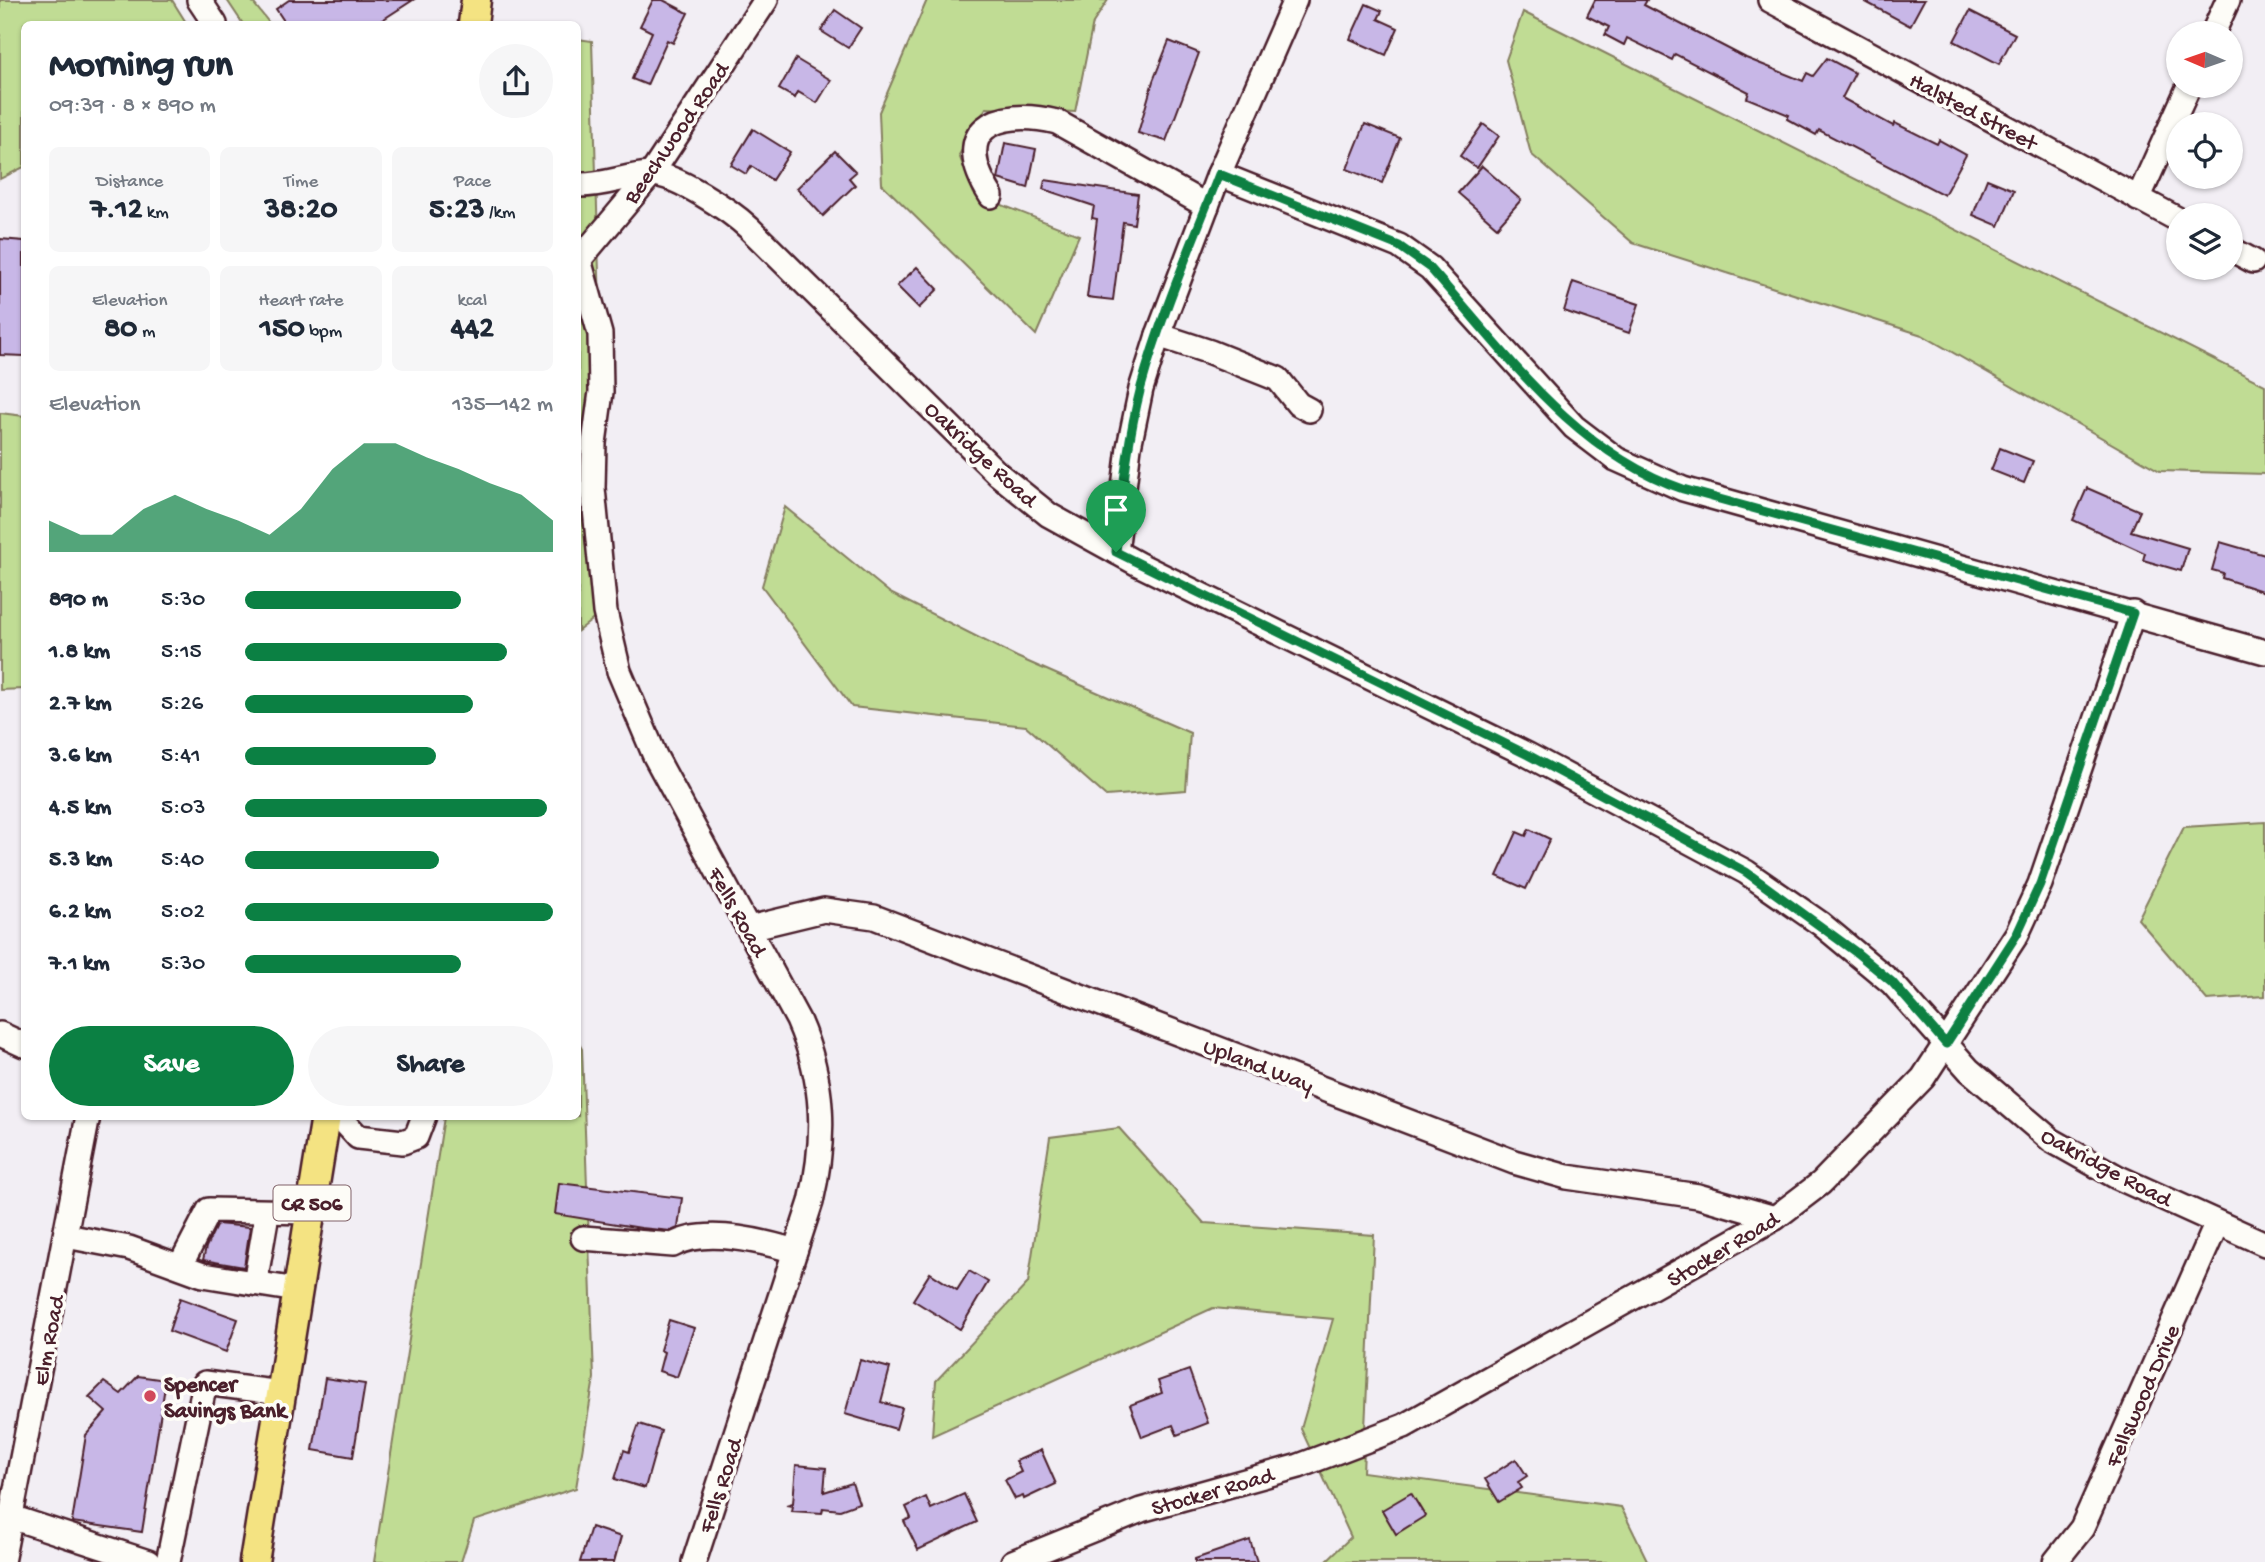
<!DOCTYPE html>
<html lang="en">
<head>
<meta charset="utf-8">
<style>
  :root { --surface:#fff; --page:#f6f6f7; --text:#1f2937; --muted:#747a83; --accent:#0b8043 }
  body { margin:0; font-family:"Gochi Hand",sans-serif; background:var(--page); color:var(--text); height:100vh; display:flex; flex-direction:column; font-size:26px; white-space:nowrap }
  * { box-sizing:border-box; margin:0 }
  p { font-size:23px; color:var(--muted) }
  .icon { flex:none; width:38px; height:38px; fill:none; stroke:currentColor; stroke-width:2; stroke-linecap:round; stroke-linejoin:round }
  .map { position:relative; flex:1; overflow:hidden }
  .sheet { position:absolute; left:21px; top:21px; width:560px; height:1099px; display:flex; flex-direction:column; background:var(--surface); border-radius:10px; box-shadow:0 2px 5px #0004 }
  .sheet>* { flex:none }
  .needle { width:46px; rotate:272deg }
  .controls { position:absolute; left:2166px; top:21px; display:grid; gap:14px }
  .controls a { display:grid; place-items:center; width:77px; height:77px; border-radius:50%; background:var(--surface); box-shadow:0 2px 5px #0004; font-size:35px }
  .pin { position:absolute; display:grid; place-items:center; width:60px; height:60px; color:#fff; margin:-72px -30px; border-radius:50% 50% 50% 0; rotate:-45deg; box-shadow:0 0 7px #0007 }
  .pin .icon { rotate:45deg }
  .round { display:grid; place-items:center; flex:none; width:74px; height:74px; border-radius:37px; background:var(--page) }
  .overview { display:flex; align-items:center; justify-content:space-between; height:119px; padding:0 28px }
  h1 { font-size:38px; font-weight:700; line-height:52px }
  .figures { display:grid; grid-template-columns:repeat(3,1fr); gap:10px; height:119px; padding:7px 28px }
  .figures div { display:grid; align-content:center; border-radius:10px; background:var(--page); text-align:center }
  .figures b { font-size:30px; font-weight:700 }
  .figures small { font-size:19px; font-weight:400 }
  .figures p { font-size:19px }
  .chart { height:196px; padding:14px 28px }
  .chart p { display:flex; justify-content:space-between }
  .chart svg { width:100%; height:126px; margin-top:7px; fill:var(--accent); opacity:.7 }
  .button { display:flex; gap:14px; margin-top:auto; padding:14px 28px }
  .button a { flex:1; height:80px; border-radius:42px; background:var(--accent); color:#fff; font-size:28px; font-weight:700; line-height:80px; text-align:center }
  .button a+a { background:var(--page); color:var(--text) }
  ul { padding:0 28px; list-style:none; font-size:23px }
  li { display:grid; grid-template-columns:112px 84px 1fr; align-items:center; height:52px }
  li i { height:18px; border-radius:9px; background:var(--accent) }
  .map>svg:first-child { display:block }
  .green { fill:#c0dc94; stroke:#857e60; stroke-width:2 }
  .building { fill:#c8b7e7; stroke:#4a1f2b; stroke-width:2 }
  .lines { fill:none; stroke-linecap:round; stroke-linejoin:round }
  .minor-casing { stroke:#4a1f2b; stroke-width:28 }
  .major-casing { stroke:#4a1f2b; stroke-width:33 }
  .minor { stroke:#fdfcf7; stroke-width:23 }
  .major { stroke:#f4e382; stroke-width:28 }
  .route-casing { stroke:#fff; stroke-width:14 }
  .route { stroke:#0b8043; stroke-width:9 }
  .poi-dot { fill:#d1495b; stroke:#fdfcf7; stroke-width:2.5 }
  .labels { text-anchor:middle; stroke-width:7; stroke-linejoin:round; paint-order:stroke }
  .shield { fill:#fdfcf7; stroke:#806168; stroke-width:2 }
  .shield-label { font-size:21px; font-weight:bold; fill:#4a1f2b }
  .street-label { font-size:23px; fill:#4a1f2b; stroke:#fdfcf7 }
  .poi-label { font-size:23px; font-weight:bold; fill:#4a1f2b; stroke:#fdfcf7; text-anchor:start }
</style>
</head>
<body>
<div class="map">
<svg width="2265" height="1562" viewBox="0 0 2265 1562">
  <rect width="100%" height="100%" fill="#f2eef4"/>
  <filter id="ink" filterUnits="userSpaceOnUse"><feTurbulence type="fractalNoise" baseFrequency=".0143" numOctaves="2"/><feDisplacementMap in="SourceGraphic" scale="14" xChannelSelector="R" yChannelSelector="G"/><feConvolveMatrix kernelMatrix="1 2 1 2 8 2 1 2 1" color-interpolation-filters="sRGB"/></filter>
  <g filter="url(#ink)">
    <g class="green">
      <path d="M0,0H172L187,24H24V167L0,179Z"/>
      <path d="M227,0H251L270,24H243Z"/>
      <path d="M927,0H1108L1093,23L1075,112L986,108L959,155L974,194L1079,235L1036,335L882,184L879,112Z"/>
      <path d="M1523,12L2265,385V474L2160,471L1922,335L1633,243L1531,154L1506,60Z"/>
      <path d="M578,39L592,41L609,607L578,631Z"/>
      <path d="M0,413L24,416V689L0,690Z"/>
      <path d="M785,507L890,593L1017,657L1190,733L1186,790L1106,796L1026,726L852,707L762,586Z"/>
      <path d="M2265,822V996L2207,1000L2138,919L2184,827Z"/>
      <path d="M578,1042L582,1049L594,1378L576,1488L474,1521L461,1562H374L444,1117L578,1116Z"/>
      <path d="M1119,1128L1204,1223L1374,1235L1363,1472L1621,1507L1648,1562H1325L1351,1537L1301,1429L1333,1319L1213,1308L932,1436L936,1381L1028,1283L1050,1137Z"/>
    </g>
    <g class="building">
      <path d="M289,0H413L376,24H286L276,9Z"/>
      <path d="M653,0H663L688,13L673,43L667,40L647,85L632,79L652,32L640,26Z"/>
      <path d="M1595,0H1647L1644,5L1746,58L1803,81L1807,73L1813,76L1827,58L1855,73L1842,98L1893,126L1895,123L1937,144L1939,140L1966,155L1944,195L1819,130L1816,135L1787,119L1789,115L1747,98L1749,92L1675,54L1672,60L1627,38L1624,45L1605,35L1609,27L1587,16Z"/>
      <path d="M1862,0H1924L1910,26Z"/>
      <path d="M1366,4L1382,11L1378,19L1398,28L1386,55L1350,39Z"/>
      <path d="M835,10L861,28L848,48L821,31Z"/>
      <path d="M1970,11L2015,34L1999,64L1954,41Z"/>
      <path d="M1169,41L1199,53L1166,141L1138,133L1153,81Z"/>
      <path d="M796,59L831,80L817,103L798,92L795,98L779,89Z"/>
      <path d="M1365,124L1400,138L1382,183L1347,169Z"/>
      <path d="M1483,124L1499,136L1477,168L1460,156Z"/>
      <path d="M753,129L790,152L772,180L751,166L746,174L731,165Z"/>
      <path d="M1005,143L1036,149L1028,188L998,179Z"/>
      <path d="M835,151L856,172L849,178L855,185L823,216L797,188Z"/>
      <path d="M1482,166L1521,200L1497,227L1458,193Z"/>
      <path d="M1987,179L2014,190L1999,226L1973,215Z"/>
      <path d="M1045,180L1138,194L1134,224L1123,222L1113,300L1087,297L1097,219L1092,218L1094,206L1043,189Z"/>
      <path d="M0,239L24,241V356L0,355Z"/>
      <path d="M917,267L938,289L919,308L897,286Z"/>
      <path d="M1573,282L1639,304L1629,333L1564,311Z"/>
      <path d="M2000,448L2033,461L2024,483L1991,470Z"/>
      <path d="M2087,488L2140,511L2131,531L2188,548L2181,571L2143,560L2145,553L2073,520Z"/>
      <path d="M2220,542L2265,555V592L2222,578L2223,573L2212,570Z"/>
      <path d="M1529,829L1550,839L1526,889L1497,876L1517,832L1526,836Z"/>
      <path d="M559,1183L682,1198L678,1228L671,1231L641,1228L555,1214Z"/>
      <path d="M217,1224L250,1227L244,1267L203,1260L206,1247Z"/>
      <path d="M969,1271L988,1282L960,1329L913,1300L930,1273L957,1290Z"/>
      <path d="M180,1298L238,1319L226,1352L169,1331Z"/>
      <path d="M669,1320L694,1328L677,1377L659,1371L664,1352L660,1350Z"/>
      <path d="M860,1360L890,1368L881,1402L902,1408L896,1429L845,1414Z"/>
      <path d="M1189,1370L1208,1423L1177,1435L1173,1425L1142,1437L1130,1405L1162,1393L1158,1381Z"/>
      <path d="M138,1376L166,1380L142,1532L72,1522L86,1435L106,1412L89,1397L104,1382L121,1394Z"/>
      <path d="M325,1378L365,1384L353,1457L313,1450Z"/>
      <path d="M639,1424L661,1431L645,1488L615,1479L624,1450L629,1452Z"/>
      <path d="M1041,1450L1056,1484L1024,1499L1023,1496L1015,1499L1005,1480L1021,1472L1016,1461Z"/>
      <path d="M1516,1459L1527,1476L1518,1482L1522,1488L1499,1502L1485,1479Z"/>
      <path d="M796,1465L826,1468L824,1492L852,1483L859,1503L840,1510L823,1508L822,1513L792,1511L793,1506L786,1505L793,1503Z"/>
      <path d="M1411,1493L1425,1516L1396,1534L1382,1510Z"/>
      <path d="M964,1494L977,1522L918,1550L904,1521L911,1518L906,1507L926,1497L931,1509Z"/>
      <path d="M591,1527L621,1537L614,1562H580Z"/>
      <path d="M1250,1540L1257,1562H1195V1559Z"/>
    </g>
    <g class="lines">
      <defs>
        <g id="minor">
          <path d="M199,0L215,24"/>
          <path d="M1770,0L2179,220"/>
          <path d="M2213,33L2228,0"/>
          <path d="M1219,174L1399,246L1430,268L1574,427L1616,459L1683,489L2265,652"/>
          <path d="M578,185C602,186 625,176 649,174C673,172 731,211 749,228L998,474L1049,515L1138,564L1528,755L1746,872L1821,924L1892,983L1969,1070L2051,1140L2117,1177L2265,1244"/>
          <path d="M991,196C949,130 994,107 1057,122L1207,206"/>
          <path d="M2138,199L2189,86"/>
          <path d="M2231,249L2253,261"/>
          <path d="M578,256L600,334L601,392L594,443L593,488L605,612L619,671L655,756L798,1020C825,1081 826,1138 811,1202L694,1562"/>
          <path d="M579,260L652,173L766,0"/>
          <path d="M1158,335L1210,352L1278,379L1298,404L1309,410"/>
          <path d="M1116,552L1129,447L1141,389L1158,335L1219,174L1295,0"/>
          <path d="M749,928L824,910L874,917L1514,1162L1567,1177L1698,1196L1775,1218"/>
          <path d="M0,1034L24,1045"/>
          <path d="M339,1116L358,1137L403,1142L416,1137L424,1116"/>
          <path d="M66,1236L129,1248L203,1275L297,1290"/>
          <path d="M583,1238L673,1245C704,1227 762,1241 795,1251"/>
          <path d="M180,1266L209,1210L310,1212"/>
          <path d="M255,1283L267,1214"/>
          <path d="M11,1517L148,1562"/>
          <path d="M2,1562L88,1116"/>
          <path d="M168,1562L205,1383L281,1393"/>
          <path d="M1013,1562L1141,1510L1299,1466L1404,1426L1775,1218L1821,1183L1923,1078L2017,934L2040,884L2133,613"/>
          <path d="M2055,1562L2082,1528L2217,1223"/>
        </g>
        <g id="major">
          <path d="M473,24L476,0"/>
          <path d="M254,1562L326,1116"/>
        </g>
      </defs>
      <use href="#minor" class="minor-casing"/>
      <use href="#major" class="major-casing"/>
      <use href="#minor" class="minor"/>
      <use href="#major" class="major"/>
    </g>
  </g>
  <g class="lines" filter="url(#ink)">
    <defs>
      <path id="route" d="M1219,174L1399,246L1430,268C1505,352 1573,451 1683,489L2133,613L2040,884L2017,934L1946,1044L1892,982L1857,953L1746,872L1528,755L1116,552C1122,497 1127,441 1141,387C1161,315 1192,244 1219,174Z"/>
    </defs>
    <use href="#route" class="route-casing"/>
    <use href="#route" class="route"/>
  </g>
  <circle class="poi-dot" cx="150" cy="1396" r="7"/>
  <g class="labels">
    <rect class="shield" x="273.5" y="1185.5" width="77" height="35" rx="5"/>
    <g class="shield-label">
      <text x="312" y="1210">CR 506</text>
    </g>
    <g class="street-label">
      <text transform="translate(1974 110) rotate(28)" y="8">Halsted Street</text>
      <text transform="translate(675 132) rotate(-55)" y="8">Beechwood Road</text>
      <text transform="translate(982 453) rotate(43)" y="8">Oakridge Road</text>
      <text transform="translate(739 911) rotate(61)" y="8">Fells Road</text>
      <text transform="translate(1259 1064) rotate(21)" y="8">Upland Way</text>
      <text transform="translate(2107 1166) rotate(28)" y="8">Oakridge Road</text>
      <text transform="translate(1722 1248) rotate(-31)" y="8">Stocker Road</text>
      <text transform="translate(47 1340) rotate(-79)" y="8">Elm Road</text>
      <text transform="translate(2141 1395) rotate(-66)" y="8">Fellswood Drive</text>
      <text transform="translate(719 1485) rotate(-72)" y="8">Fells Road</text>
      <text transform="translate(1212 1490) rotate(-16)" y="8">Stocker Road</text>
    </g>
    <g class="poi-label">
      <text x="164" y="1391">Spencer<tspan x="164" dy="26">Savings Bank</tspan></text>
    </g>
  </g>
</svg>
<div class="controls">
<a><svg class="needle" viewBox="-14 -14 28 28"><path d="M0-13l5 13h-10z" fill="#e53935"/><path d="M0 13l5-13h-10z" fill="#747a83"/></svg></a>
<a><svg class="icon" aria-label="locate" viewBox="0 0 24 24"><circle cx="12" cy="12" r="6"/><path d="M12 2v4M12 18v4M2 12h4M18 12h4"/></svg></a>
<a><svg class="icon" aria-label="layers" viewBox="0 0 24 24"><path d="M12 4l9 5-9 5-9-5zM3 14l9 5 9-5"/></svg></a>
</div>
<div class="pin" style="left:1116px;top:552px;background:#1e9e55"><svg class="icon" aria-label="arrive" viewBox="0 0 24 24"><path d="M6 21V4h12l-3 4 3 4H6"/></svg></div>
<section class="sheet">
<div class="overview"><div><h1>Morning run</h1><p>09:39 · 8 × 890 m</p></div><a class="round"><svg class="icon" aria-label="share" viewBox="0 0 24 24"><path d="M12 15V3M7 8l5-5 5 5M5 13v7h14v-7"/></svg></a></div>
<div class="figures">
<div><p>Distance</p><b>7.12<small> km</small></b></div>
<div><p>Time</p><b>38:20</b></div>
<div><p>Pace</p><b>5:23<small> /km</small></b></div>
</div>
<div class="figures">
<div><p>Elevation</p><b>80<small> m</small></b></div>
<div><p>Heart rate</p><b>150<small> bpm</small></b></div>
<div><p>kcal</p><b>442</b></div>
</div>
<div class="chart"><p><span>Elevation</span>135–142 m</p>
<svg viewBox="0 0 160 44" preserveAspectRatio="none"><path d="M0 44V33L10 38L20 38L30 29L40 24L50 29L60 33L70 38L80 29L90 15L100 6L110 6L120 11L130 15L140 20L150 24L160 33V44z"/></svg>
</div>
<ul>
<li><b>890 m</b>5:30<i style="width:70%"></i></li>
<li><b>1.8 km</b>5:15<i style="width:85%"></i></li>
<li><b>2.7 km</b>5:26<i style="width:74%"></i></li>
<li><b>3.6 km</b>5:41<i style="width:62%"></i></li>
<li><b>4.5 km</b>5:03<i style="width:98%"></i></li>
<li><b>5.3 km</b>5:40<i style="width:63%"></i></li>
<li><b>6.2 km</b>5:02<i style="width:100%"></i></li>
<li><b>7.1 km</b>5:30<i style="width:70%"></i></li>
</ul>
<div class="button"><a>Save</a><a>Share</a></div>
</section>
</div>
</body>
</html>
